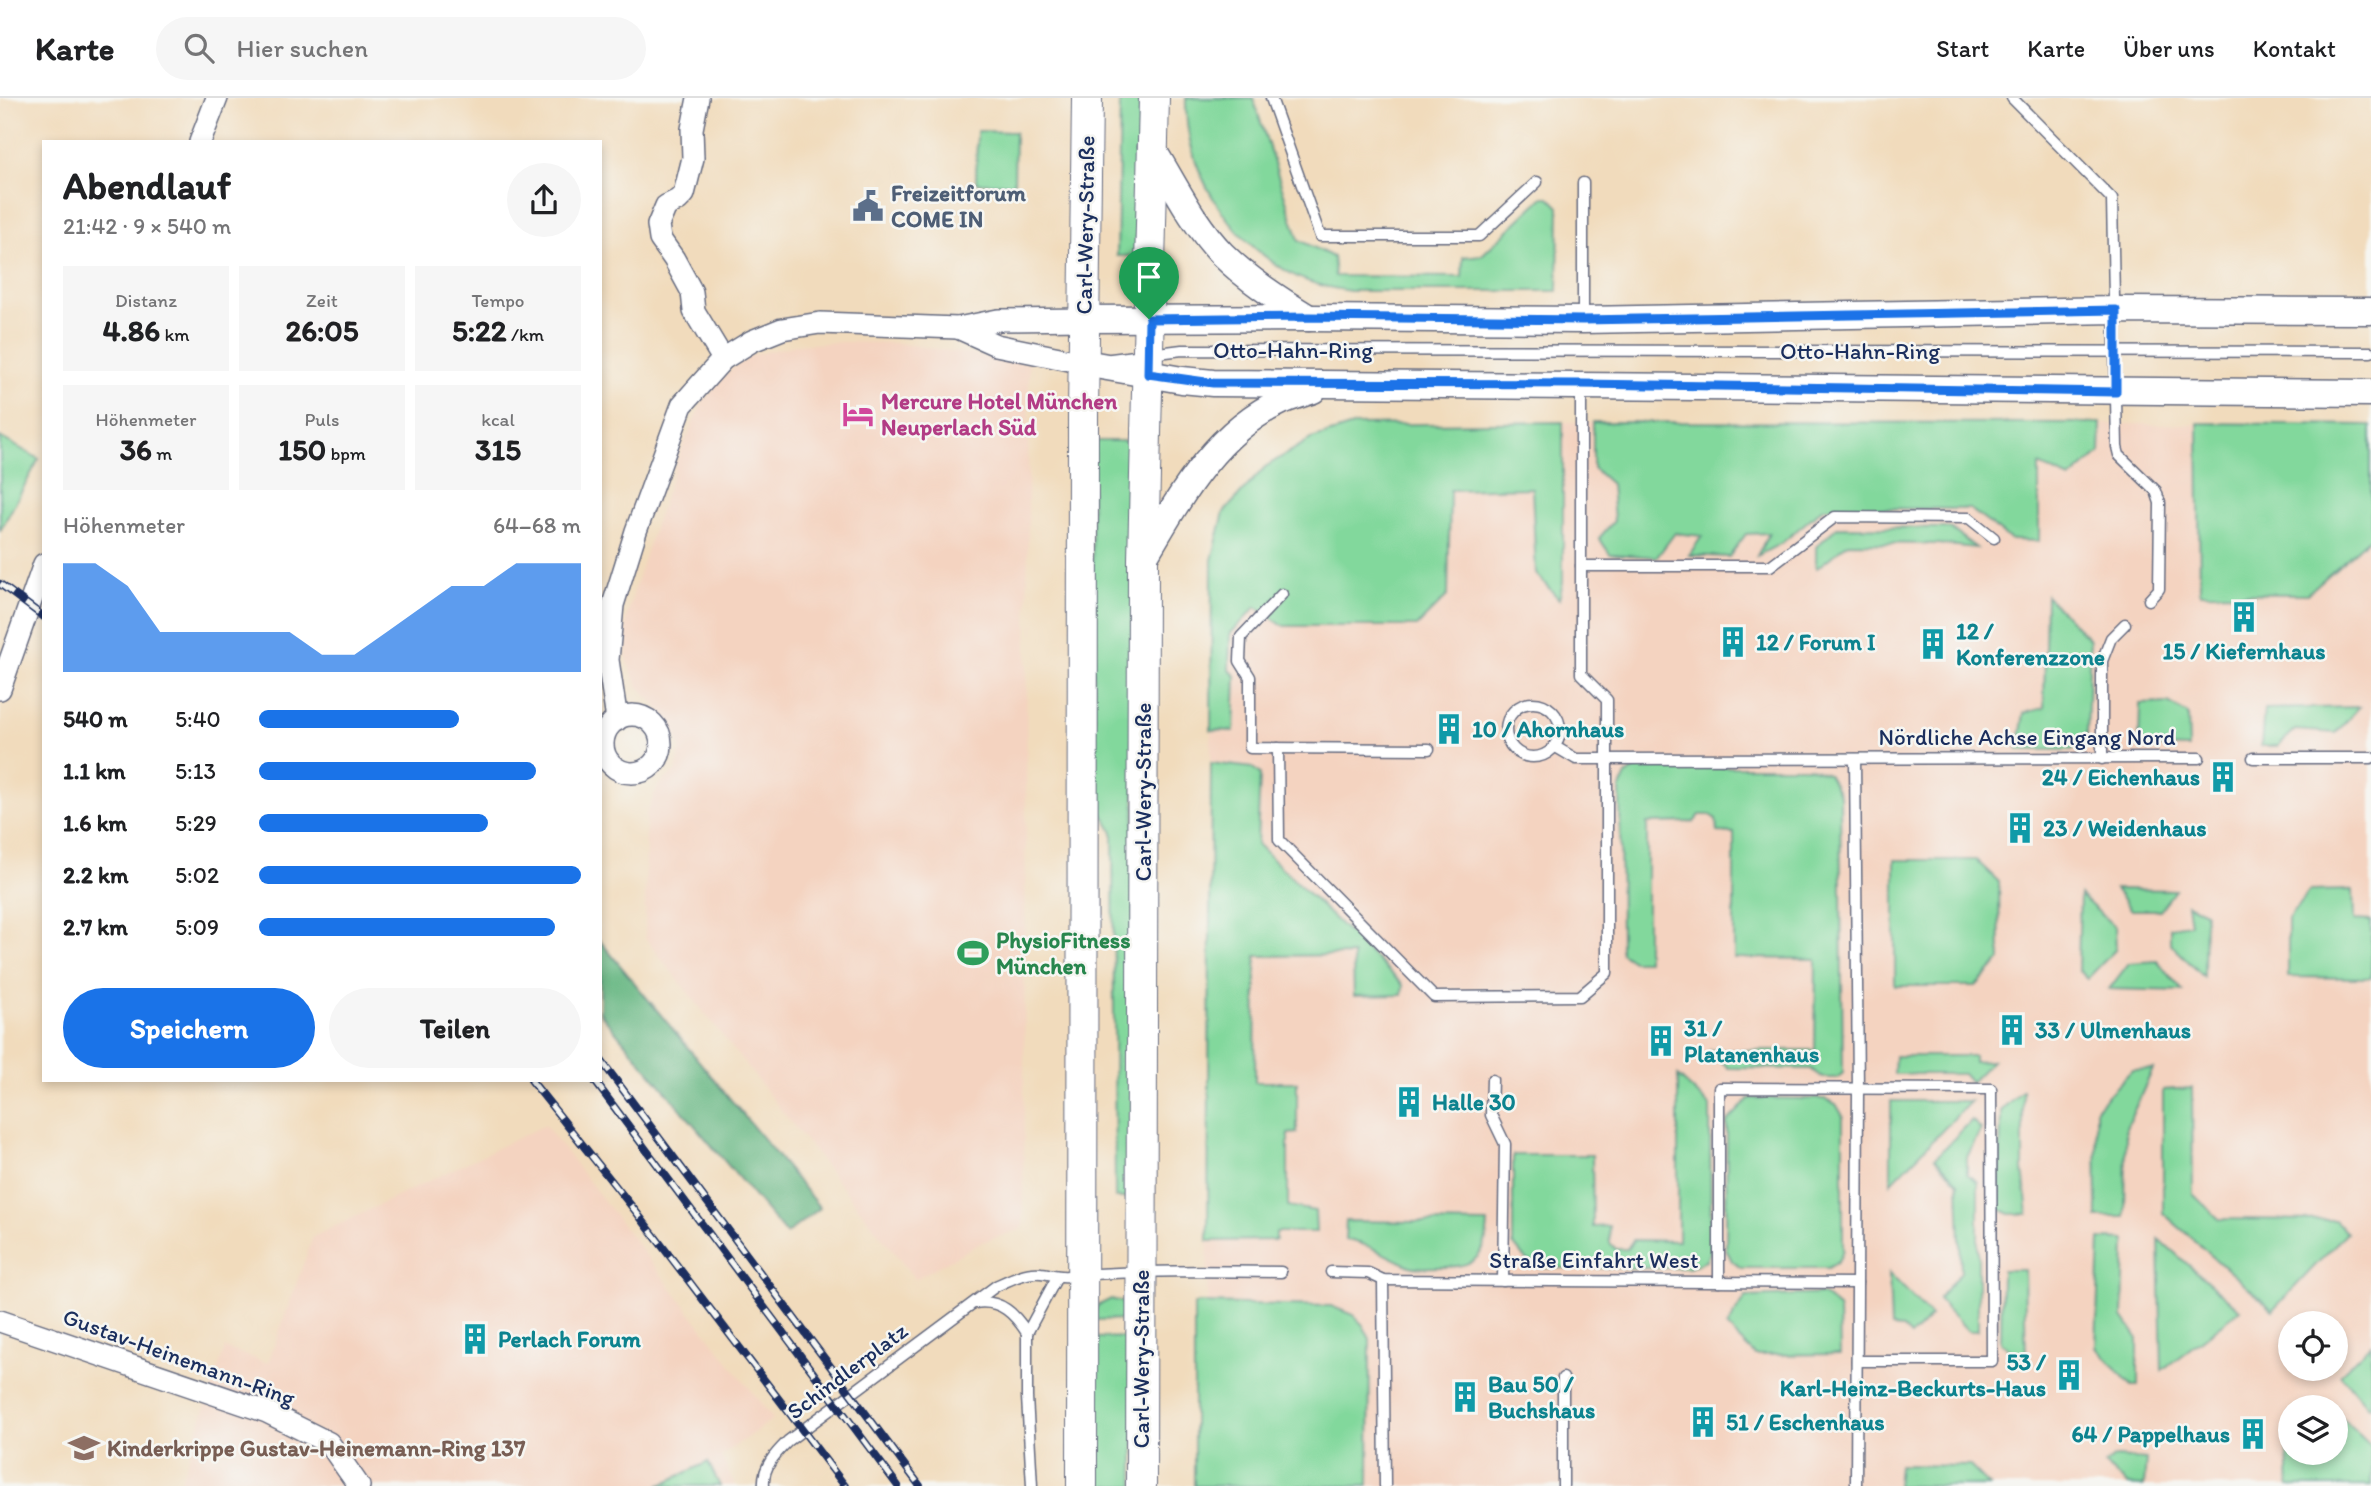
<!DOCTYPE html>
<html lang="de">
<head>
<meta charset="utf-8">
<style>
  :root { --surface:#fff; --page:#f6f6f6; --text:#202124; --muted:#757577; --line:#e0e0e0; --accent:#1a73e8 }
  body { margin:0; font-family:Itim,sans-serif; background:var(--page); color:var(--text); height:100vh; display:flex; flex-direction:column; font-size:26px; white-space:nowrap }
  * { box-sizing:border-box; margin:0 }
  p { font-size:23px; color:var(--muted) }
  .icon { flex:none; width:38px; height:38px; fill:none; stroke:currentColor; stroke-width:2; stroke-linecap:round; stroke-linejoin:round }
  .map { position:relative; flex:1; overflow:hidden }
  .side { position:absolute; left:42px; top:42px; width:560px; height:942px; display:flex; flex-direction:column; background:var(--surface); border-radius:0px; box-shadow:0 4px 10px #0003 }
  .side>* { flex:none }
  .buttons { position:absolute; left:2278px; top:1213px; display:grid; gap:14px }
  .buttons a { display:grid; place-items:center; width:70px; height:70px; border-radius:50%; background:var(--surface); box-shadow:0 4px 10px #0003; font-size:35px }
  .pin { position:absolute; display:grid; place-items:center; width:60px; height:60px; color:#fff; margin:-72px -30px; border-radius:50% 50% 50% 0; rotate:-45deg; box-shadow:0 0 7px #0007 }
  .pin .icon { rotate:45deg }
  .round { display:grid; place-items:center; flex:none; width:74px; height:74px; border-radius:37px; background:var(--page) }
  .headline { display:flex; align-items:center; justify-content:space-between; height:119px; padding:0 21px }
  h1 { font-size:38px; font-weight:700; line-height:52px }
  .stats { display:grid; grid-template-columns:repeat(3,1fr); gap:10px; height:119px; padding:7px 21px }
  .stats div { display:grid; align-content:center; border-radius:0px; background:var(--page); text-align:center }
  .stats b { font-size:30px; font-weight:700 }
  .stats small { font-size:19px; font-weight:400 }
  .stats p { font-size:19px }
  .chart { height:196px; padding:14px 21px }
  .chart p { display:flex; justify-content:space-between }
  .chart svg { width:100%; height:126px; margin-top:7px; fill:var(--accent); opacity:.7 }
  .primary-button { display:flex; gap:14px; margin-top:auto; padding:14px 21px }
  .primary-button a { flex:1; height:80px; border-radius:42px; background:var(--accent); color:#fff; font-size:28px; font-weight:700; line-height:80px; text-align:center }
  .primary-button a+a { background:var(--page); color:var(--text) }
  ul { padding:0 21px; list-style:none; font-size:23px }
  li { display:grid; grid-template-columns:112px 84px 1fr; align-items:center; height:52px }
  li i { height:18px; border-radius:9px; background:var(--accent) }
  header { display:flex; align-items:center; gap:42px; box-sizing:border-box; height:98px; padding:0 35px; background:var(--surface); border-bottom:2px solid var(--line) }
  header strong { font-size:33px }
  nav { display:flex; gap:38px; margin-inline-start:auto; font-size:24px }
  .search { width:490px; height:63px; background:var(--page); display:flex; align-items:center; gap:18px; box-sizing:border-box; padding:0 24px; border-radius:38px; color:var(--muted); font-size:26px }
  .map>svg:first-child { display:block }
  .built { fill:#f4d3c0; fill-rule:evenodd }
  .green { fill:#82d89c; stroke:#4e847d; stroke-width:2 }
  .forest { fill:#69b884; stroke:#427471; stroke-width:2 }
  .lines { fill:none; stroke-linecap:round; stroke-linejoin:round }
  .service-casing { stroke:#666b7f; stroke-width:13 }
  .minor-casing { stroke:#666b7f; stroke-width:24 }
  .tertiary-casing { stroke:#666b7f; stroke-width:29 }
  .secondary-casing { stroke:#666b7f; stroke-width:32 }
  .service { stroke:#fff; stroke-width:10 }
  .minor { stroke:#fff; stroke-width:21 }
  .tertiary { stroke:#fff; stroke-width:26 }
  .secondary { stroke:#fff; stroke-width:30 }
  .rail-casing { stroke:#1b2f5e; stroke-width:8 }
  .rail { stroke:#f6f6f2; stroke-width:5; stroke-dasharray:16; stroke-linecap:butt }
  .route-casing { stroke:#fff; stroke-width:14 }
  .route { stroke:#1a73e8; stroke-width:9 }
  .labels { text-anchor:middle; stroke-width:5; stroke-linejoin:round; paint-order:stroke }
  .service-label { font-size:23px; font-weight:bold; fill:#4e5e75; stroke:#f6f6f2; text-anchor:start }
  .street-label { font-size:23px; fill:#1b2f5e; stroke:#f6f6f2 }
  .hotel-label { font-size:23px; font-weight:bold; fill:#b23c85; stroke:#f6f6f2; text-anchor:start }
  .culture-label { font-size:23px; font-weight:bold; fill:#0d838f; stroke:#f6f6f2; text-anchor:start }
  .leisure-label { font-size:23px; font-weight:bold; fill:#27864d; stroke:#f6f6f2; text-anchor:start }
  .education-label { font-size:23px; font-weight:bold; fill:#785e54; stroke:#f6f6f2; text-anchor:start }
</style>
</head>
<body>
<header>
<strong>Karte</strong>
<div class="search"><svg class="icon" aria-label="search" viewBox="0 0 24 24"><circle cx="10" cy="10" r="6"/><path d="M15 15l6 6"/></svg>Hier suchen</div>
<nav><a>Start</a><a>Karte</a><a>Über uns</a><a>Kontakt</a></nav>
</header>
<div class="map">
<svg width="2371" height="1388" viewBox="0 0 2371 1388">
  <rect width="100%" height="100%" fill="#f6f6f2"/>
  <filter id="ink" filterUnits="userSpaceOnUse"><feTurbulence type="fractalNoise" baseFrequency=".0143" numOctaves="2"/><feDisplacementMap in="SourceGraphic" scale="14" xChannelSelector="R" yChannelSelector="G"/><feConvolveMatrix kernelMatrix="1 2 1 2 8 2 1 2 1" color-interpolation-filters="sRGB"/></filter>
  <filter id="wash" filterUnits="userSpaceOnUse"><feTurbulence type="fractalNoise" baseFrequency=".00686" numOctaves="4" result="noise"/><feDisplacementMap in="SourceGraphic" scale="28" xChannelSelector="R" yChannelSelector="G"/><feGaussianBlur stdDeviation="1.57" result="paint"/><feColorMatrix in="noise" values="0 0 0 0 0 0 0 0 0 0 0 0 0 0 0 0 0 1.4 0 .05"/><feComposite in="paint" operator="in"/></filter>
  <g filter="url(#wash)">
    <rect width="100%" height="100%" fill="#f1dbbc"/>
    <g class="built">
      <path d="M843,244L897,245L1029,265L1023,1131L982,1144L915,1181L645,840L646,717L658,688L676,673L681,650L667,620L638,588L627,564L626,521L643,463L678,359L702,305L728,274L752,257L796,247Z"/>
      <path d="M1563,324L2371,327V1388H1248L1207,1247L1212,462L1224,414L1265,369L1311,341L1356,327ZM2291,1225H2336V1270H2291ZM2291,1309H2336V1354H2291Z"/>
      <path d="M545,1027L773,1321L721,1358L735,1388H179L225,1250L268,1265L313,1139Z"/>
    </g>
    <g class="green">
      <path d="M1120,0H1141L1136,158H1117Z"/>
      <path d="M1186,0H1253L1299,142L1333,159L1335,178L1462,179L1463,159L1482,157L1543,99H1549L1559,109L1558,193H1350C1329,190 1306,185 1288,174C1227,138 1184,72 1186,0Z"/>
      <path d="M977,33L1015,34L1014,86L976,85Z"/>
      <path d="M1563,324V484L1559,501L1536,476L1532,390L1450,392L1448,497L1417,528H1283L1256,509L1230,536L1229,571L1236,578L1234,633L1211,632L1212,462L1224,414L1265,369L1311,341L1356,327Z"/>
      <path d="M1593,324L2101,325L2100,355L2070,381L2039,367V443L2011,442L1970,411L1823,410L1782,445L1757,458L1769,435L1746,436L1729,459L1689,457L1702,438L1675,435L1657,459L1610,456L1599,440L1614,423L1611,386L1593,370Z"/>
      <path d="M2198,325L2371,327V439L2307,496L2200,495Z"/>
      <path d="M0,339L39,361L0,433Z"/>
      <path d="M1091,343H1135L1134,1100H1115L1113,734L1095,703Z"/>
      <path d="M1837,429L1950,430L1976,450L1937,446L1848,445L1816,471V449Z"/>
      <path d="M2046,497L2090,542L2087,638L2072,652H2018L2024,615L2044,610Z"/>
      <path d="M2168,605L2188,616L2189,650L2139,649L2140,606Z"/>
      <path d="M2359,609L2336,635L2295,632L2278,648H2261L2264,611Z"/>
      <path d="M1211,665L1253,670L1260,676L1257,746L1403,887L1402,897L1354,898L1353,857L1256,858L1255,984H1297V1035L1288,1036V1108L1315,1113L1316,1134H1276V1142L1208,1143Z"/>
      <path d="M1637,669H1808L1828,676L1840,697L1843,975L1837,980H1822L1811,971L1728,970L1711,952H1815L1816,861L1734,860V735L1717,734L1716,722L1711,717H1700L1694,724L1647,725V863H1633L1621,855L1620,690L1626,677Z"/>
      <path d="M1895,762H1976L1999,784L2000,863L1976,888H1895Z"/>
      <path d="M2115,791L2175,792L2160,812H2131Z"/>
      <path d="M2353,792L2354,822L2371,823V880L2288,879V821L2309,793Z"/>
      <path d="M2080,797L2115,829L2116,851L2087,881L2078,872Z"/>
      <path d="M2187,806L2205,814L2204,879L2170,845V829L2190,826Z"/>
      <path d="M2157,863L2183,893L2109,891L2129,865Z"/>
      <path d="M1895,958H1974V964L1992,963L1971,984L1964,976H1894Z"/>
      <path d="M2153,971L2126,1030L2125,1119H2097L2096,1010L2132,972Z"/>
      <path d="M1678,978L1710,1008L1711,1151L1706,1163L1689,1170H1542L1526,1162L1513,1146V1057H1592L1593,1129L1609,1128L1610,1145L1616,1151H1627L1633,1142L1678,1143Z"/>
      <path d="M2192,990L2193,1096L2219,1121L2335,1122L2347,1134L2273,1212L2163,1115V992Z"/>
      <path d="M2023,992V1071L2028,1116H2010L1999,1111L2001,1013Z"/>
      <path d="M1750,1000L1825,1001L1836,1006L1843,1018V1152L1838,1164L1828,1170H1741L1732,1163L1726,1151L1727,1024Z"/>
      <path d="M1891,1003H1971L1891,1085Z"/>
      <path d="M1972,1022L1981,1031L1967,1059V1076L1978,1084V1233H1968L1938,1201L1961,1174L1958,1085L1935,1060Z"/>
      <path d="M1346,1123L1488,1125C1486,1162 1472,1170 1437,1169C1428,1169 1418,1171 1410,1168C1387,1159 1369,1145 1345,1142Z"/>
      <path d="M2100,1141L2125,1142L2123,1219L2138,1241V1288H2132L2096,1249Z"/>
      <path d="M2159,1141L2240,1212L2162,1272Z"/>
      <path d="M2002,1172H2024L2026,1263L2001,1245Z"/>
      <path d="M1889,1175L1931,1218L1911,1238L1903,1230L1891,1229Z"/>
      <path d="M1822,1196L1839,1210L1840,1256L1755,1257L1727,1229L1746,1199Z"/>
      <path d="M1111,1201L1126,1205L1134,1221L1092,1222L1097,1208Z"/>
      <path d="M1198,1205L1331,1208L1353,1217L1363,1227L1370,1241L1369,1388H1194V1207Z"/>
      <path d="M1134,1239V1388H1091V1240Z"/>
      <path d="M2371,1246V1309H2368L2340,1276Z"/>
      <path d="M2336,1314L2371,1348V1388H2289L2286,1333L2291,1326V1354H2336Z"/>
      <path d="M2115,1359L2146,1361L2144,1388L2128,1387L2105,1367Z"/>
      <path d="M708,1364L720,1388H658Z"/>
      <path d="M1899,1367L1970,1368L1990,1388H1897Z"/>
    </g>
    <path class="forest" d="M600,843L820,1110L786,1136L600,915Z"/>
  </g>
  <g filter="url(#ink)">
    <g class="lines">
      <defs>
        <g id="service">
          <path d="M1271,0L1320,138H1479L1537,84"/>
          <path d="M2012,0L2112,101L2117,349L2119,357L2156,393L2160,405L2159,491L2149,502"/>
          <path d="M1583,85V222"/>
          <path d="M1111,261L1182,252L2371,254"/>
          <path d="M1581,468H1770L1835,419L1969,420L1994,440"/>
          <path d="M1282,496L1241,539L1240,563L1250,579V650L1429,651"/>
          <circle cx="1533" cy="632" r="27"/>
          <path d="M1554,648L1576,661L2199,660"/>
          <path d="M1278,650L1279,742L1434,899L1580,898L1607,875V602L1581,576V289"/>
          <path d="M2253,660H2371"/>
          <path d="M1855,661L1858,992L1856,1388"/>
          <path d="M2102,661V563L2111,540L2125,526"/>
          <path d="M1492,982L1491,1017L1505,1046L1503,1183"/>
          <path d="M1331,1174L1368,1175L1383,1182L1857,1185"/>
          <path d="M1383,1182L1385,1388"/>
          <path d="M1719,1184V990L1991,991L1992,1263H1857"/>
          <path d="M975,1205C1001,1201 1015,1216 1027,1235"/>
          <path d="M1563,1280V1388"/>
          <path d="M764,1388C762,1369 776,1355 788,1343L996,1188C1009,1182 1026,1173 1041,1175C1051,1176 1058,1179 1068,1178C1139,1172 1210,1173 1281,1174"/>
          <path d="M1032,1388L1027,1299V1235L1057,1179"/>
        </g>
        <g id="minor">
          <path d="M698,0L692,31L693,60L684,96L678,102L666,108L658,127L660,141L674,161L692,194L694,213L723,261"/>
          <path d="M200,44L217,0"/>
          <path d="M958,230L996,247L1084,265"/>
          <path d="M0,591L44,466"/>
          <circle cx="632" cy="646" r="29"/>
          <path d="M617,622L608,562L613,507L636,433L682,307L723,261L752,243L782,231L820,225L958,230L998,222L1084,221"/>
          <path d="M0,1223L267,1314L329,1345L359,1388"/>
        </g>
        <g id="tertiary">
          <path d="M1151,49C1174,85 1192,125 1222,156C1247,181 1278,201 1309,220"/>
          <path d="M1084,221L1309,220L1583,222L2116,212L2371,213"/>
          <path d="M1084,265L1182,282L1213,285C1599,285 1985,294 2371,295"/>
          <path d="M1143,461C1179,400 1215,333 1282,303C1292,298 1303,296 1313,292"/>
        </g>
        <g id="secondary">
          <path d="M1082,1388L1083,316L1087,0"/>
          <path d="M1141,1388L1143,461L1154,0"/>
        </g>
      </defs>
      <use href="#service" class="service-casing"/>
      <use href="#minor" class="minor-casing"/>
      <use href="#tertiary" class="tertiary-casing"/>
      <use href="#secondary" class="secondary-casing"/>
      <use href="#service" class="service"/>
      <use href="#minor" class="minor"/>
      <use href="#tertiary" class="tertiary"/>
      <use href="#secondary" class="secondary"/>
      <defs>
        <g id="rail">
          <path d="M0,486L44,519"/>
          <path d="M600,961L920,1388"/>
          <path d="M531,982L637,1115L845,1388"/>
          <path d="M594,982L898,1388"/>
        </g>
      </defs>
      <use href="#rail" class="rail-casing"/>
      <use href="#rail" class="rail"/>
    </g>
  </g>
  <g class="lines" filter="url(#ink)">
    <defs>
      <path id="route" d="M2116,212V294L1581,286L1213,285L1148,276L1149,221L1309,219L1583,222Z"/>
    </defs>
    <use href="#route" class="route-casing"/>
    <use href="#route" class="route"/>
  </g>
  <defs>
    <symbol id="civic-bare" viewBox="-9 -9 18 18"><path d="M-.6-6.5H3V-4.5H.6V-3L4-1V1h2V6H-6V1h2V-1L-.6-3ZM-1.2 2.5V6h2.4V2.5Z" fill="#5c6f8a" stroke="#f6f6f2" stroke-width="2.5" paint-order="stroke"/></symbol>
    <symbol id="hotel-bare" viewBox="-9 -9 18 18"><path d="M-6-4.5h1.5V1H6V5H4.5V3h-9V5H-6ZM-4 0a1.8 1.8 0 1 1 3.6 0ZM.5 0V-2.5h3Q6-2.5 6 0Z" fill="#d1479c" stroke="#f6f6f2" stroke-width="2.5" paint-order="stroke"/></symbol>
    <symbol id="building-bare" viewBox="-9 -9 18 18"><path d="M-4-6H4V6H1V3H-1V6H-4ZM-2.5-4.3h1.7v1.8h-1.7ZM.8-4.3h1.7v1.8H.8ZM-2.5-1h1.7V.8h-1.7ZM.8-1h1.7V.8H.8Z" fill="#0f9aa8" stroke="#f6f6f2" stroke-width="2.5" paint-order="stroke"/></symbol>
    <symbol id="stadium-bare" viewBox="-9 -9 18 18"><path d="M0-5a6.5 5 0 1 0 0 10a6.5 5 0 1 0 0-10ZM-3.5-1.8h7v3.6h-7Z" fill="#2e9e5b" stroke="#f6f6f2" stroke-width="2.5" paint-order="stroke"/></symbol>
    <symbol id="school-bare" viewBox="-9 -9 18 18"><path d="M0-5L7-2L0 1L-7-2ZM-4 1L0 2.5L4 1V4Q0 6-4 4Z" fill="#8d6e63" stroke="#f6f6f2" stroke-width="2.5" paint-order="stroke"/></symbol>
  </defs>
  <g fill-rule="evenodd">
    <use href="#civic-bare" x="846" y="86" width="44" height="44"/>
    <use href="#hotel-bare" x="836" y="294" width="44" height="44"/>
    <use href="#building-bare" x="2222" y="497" width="44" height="44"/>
    <use href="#building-bare" x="1711" y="522" width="44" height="44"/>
    <use href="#building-bare" x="1911" y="524" width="44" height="44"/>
    <use href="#building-bare" x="1427" y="609" width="44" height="44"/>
    <use href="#building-bare" x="2201" y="657" width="44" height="44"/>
    <use href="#building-bare" x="1998" y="708" width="44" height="44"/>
    <use href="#stadium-bare" x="951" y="833" width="44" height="44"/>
    <use href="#building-bare" x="1990" y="910" width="44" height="44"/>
    <use href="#building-bare" x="1639" y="921" width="44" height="44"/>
    <use href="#building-bare" x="1387" y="982" width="44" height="44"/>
    <use href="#building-bare" x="453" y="1219" width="44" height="44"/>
    <use href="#building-bare" x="2047" y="1255" width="44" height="44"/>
    <use href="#building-bare" x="1443" y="1277" width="44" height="44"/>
    <use href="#building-bare" x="1681" y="1302" width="44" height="44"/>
    <use href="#building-bare" x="2231" y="1314" width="44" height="44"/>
    <use href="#school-bare" x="62" y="1328" width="44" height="44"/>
  </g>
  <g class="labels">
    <g class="service-label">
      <text x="891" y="103">Freizeitforum<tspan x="891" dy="26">COME IN</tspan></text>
    </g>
    <g class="street-label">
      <text transform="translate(1085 127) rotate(-89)" y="8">Carl-Wery-Straße</text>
      <text x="1293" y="260">Otto-Hahn-Ring</text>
      <text x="1860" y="261">Otto-Hahn-Ring</text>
      <text x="2027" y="647">Nördliche Achse Eingang Nord</text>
      <text transform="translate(1143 694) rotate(-90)" y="8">Carl-Wery-Straße</text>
      <text x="1594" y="1170">Straße Einfahrt West</text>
      <text transform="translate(179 1259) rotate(20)" y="8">Gustav-Heinemann-Ring</text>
      <text transform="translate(1141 1261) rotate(-90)" y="8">Carl-Wery-Straße</text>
      <text transform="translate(847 1273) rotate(-37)" y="8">Schindlerplatz</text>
    </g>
    <g class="hotel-label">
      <text x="881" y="311">Mercure Hotel München<tspan x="881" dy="26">Neuperlach Süd</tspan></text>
    </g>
    <g class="culture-label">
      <text x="1956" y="541">12 /<tspan x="1956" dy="26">Konferenzzone</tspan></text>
      <text x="1756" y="552">12 / Forum I</text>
      <text x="2244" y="561" text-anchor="middle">15 / Kiefernhaus</text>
      <text x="1472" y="639">10 / Ahornhaus</text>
      <text x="2200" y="687" text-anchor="end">24 / Eichenhaus</text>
      <text x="2043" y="738">23 / Weidenhaus</text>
      <text x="1684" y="938">31 /<tspan x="1684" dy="26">Platanenhaus</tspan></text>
      <text x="2035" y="940">33 / Ulmenhaus</text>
      <text x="1432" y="1012">Halle 30</text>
      <text x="498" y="1249">Perlach Forum</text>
      <text x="2046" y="1272" text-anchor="end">53 /<tspan x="2046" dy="26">Karl-Heinz-Beckurts-Haus</tspan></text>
      <text x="1488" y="1294">Bau 50 /<tspan x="1488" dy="26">Buchshaus</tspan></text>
      <text x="1726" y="1332">51 / Eschenhaus</text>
      <text x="2230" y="1344" text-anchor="end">64 / Pappelhaus</text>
    </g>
    <g class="leisure-label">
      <text x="996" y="850">PhysioFitness<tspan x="996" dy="26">München</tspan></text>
    </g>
    <g class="education-label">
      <text x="107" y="1358">Kinderkrippe Gustav-Heinemann-Ring 137</text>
    </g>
  </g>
</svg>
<div class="buttons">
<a><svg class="icon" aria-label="locate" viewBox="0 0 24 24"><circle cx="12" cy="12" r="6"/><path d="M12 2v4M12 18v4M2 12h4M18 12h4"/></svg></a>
<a><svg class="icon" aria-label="layers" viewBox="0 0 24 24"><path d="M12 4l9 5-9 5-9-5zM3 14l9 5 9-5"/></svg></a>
</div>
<div class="pin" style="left:1149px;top:221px;background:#1e9e55"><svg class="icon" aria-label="arrive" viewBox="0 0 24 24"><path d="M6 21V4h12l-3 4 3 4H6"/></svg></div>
<section class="side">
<div class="headline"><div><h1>Abendlauf</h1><p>21:42 · 9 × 540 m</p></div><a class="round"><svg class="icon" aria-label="share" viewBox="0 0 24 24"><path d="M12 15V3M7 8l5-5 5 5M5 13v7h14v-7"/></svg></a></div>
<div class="stats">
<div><p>Distanz</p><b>4.86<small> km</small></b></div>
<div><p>Zeit</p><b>26:05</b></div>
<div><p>Tempo</p><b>5:22<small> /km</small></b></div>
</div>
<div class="stats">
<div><p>Höhenmeter</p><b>36<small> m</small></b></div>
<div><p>Puls</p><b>150<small> bpm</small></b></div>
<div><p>kcal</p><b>315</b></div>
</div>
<div class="chart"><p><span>Höhenmeter</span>64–68 m</p>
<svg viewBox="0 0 160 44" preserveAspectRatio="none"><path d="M0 44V6L10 6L20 14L30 30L40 30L50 30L60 30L70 30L80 38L90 38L100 30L110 22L120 14L130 14L140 6L150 6L160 6V44z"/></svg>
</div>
<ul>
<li><b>540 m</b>5:40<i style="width:62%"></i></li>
<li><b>1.1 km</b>5:13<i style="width:86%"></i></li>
<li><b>1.6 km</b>5:29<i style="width:71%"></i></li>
<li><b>2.2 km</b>5:02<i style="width:100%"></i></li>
<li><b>2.7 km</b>5:09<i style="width:92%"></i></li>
</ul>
<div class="primary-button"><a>Speichern</a><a>Teilen</a></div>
</section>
</div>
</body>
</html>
